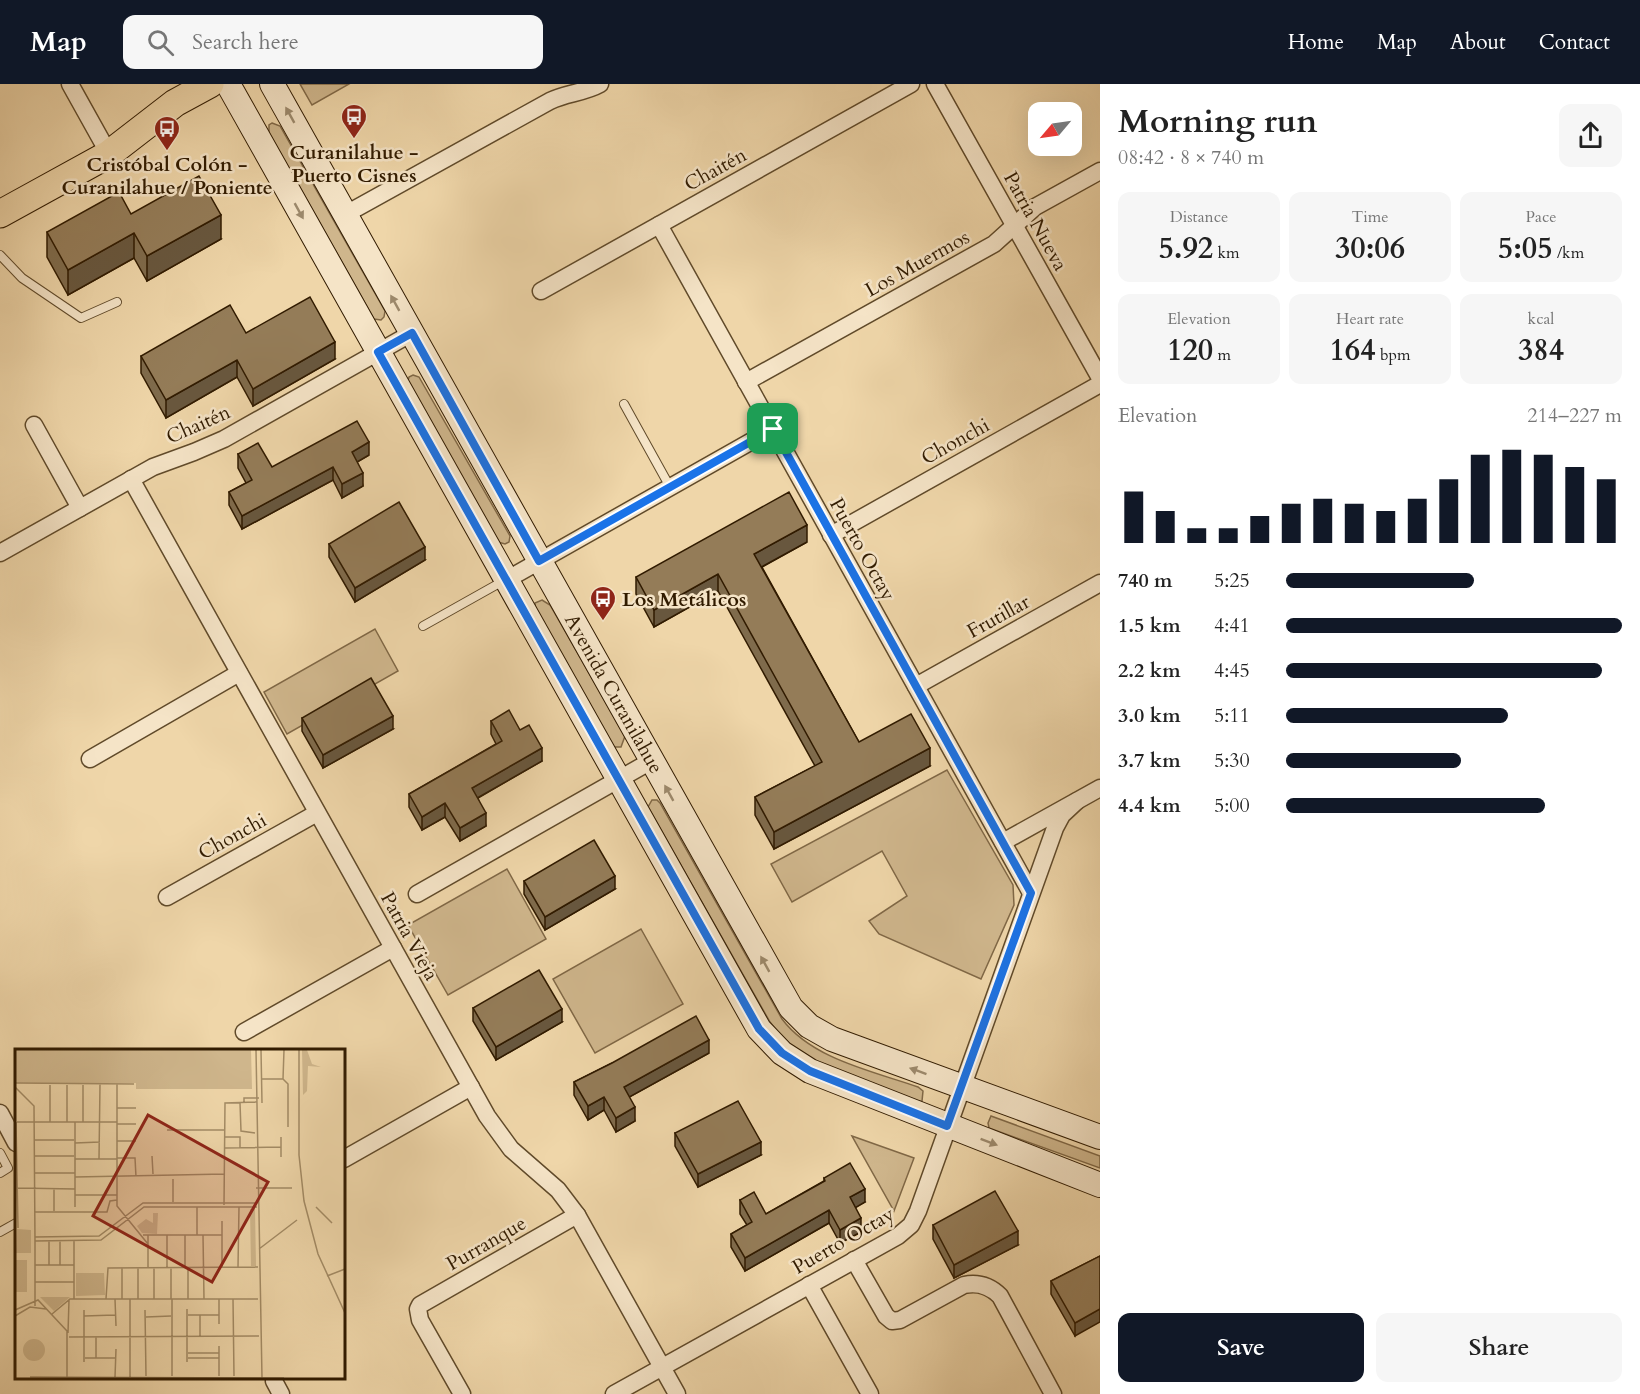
<!DOCTYPE html>
<html lang="en">
<head>
<meta charset="utf-8">
<style>
  :root { --surface:#fff; --page:#f6f6f6; --text:#222; --muted:#767676; --accent:#111827 }
  body { margin:0; font-family:Cardo,serif; background:var(--page); color:var(--text); height:100vh; display:flex; flex-direction:column; font-size:22px; white-space:nowrap }
  * { box-sizing:border-box; margin:0 }
  p { font-size:20px; color:var(--muted) }
  .icon { flex:none; width:33px; height:33px; fill:none; stroke:currentColor; stroke-width:2; stroke-linecap:round; stroke-linejoin:round }
  .map { position:relative; flex:1; overflow:hidden }
  .details { display:flex; flex-direction:column; background:var(--surface); width:540px }
  .details>* { flex:none }
  .needle { width:39px; rotate:241deg }
  .fabs { position:absolute; left:1028px; top:18px; display:grid; gap:12px }
  .fabs a { display:grid; place-items:center; width:54px; height:54px; border-radius:12px; background:var(--surface); box-shadow:0 6px 24px #0002; font-size:30px }
  .pin { position:absolute; display:grid; place-items:center; width:51px; height:51px; color:#fff; margin:-26px; border-radius:12px; box-shadow:0 3px 9px #0006 }
  .round { display:grid; place-items:center; flex:none; width:63px; height:63px; border-radius:12px; background:var(--page) }
  .summary { display:flex; align-items:center; justify-content:space-between; height:102px; padding:0 18px }
  h1 { font-size:33px; font-weight:800; line-height:45px }
  .metrics { display:grid; grid-template-columns:repeat(3,1fr); gap:9px; height:102px; padding:6px 18px }
  .metrics div { display:grid; align-content:center; border-radius:12px; background:var(--page); text-align:center }
  .metrics b { font-size:30px; font-weight:800 }
  .metrics small { font-size:16px; font-weight:400 }
  .metrics p { font-size:16px }
  .chart { height:168px; padding:12px 18px }
  .chart p { display:flex; justify-content:space-between }
  .chart svg { width:100%; height:108px; margin-top:6px; stroke:var(--accent); stroke-width:6 }
  .cta { display:flex; gap:12px; margin-top:auto; padding:12px 18px }
  .cta a { flex:1; height:69px; border-radius:12px; background:var(--accent); color:#fff; font-size:24px; font-weight:800; line-height:69px; text-align:center }
  .cta a+a { background:var(--page); color:var(--text) }
  ul { padding:0 18px; list-style:none; font-size:20px }
  li { display:grid; grid-template-columns:96px 72px 1fr; align-items:center; height:45px }
  li i { height:15px; border-radius:8px; background:var(--accent) }
  header { display:flex; align-items:center; gap:36px; box-sizing:border-box; height:84px; padding:0 30px; background:var(--accent); color:#fff }
  header strong { font-size:28px }
  nav { display:flex; gap:33px; margin-inline-start:auto; font-size:21px }
  .search { width:420px; height:54px; background:var(--page); display:flex; align-items:center; gap:15px; box-sizing:border-box; padding:0 21px; border-radius:12px; color:var(--muted); font-size:22px }
  main { display:flex; flex:1; min-height:0 }
  .map>svg:first-child { display:block }
  .green { fill:#cfb68c; stroke:#806846; stroke-width:1.5 }
  .lines { fill:none; stroke-linecap:round; stroke-linejoin:round }
  .service-casing { stroke:#604a2a; stroke-width:10 }
  .minor-casing { stroke:#604a2a; stroke-width:19 }
  .secondary-casing { stroke:#311b00; stroke-width:26 }
  .primary-casing { stroke:#311b00; stroke-width:29 }
  .service { stroke:#f5e4c7; stroke-width:8 }
  .minor { stroke:#f5e4c7; stroke-width:16 }
  .secondary { stroke:#f5e4c7; stroke-width:24 }
  .primary { stroke:#efd6a9; stroke-width:27 }
  .wall { fill:#7f6b4c; stroke:#311b00; stroke-width:1.5 }
  .shaded-wall { fill:#68573e; stroke:#311b00; stroke-width:1.5 }
  .building { fill:#947c58; stroke:#311b00; stroke-width:1.5 }
  .oneway { fill:#9d8a6d }
  .route-casing { stroke:#fff; stroke-width:12 }
  .route { stroke:#1a73e8; stroke-width:8 }
  .labels { text-anchor:middle; stroke-width:5; stroke-linejoin:round; paint-order:stroke }
  .poi-label { font-size:20px; font-weight:bold; fill:#311b00; stroke:#f5e4c7 }
  .street-label { font-size:20px; fill:#311b00; stroke:#f5e4c7 }
  .inset-road { fill:none; stroke:#a38b65; stroke-width:1.5 }
  .view { fill:#8f2418; fill-opacity:0.15; stroke:#8f2418; stroke-width:3 }
  .inset-edge { fill:none; stroke:#311b00; stroke-width:3 }
</style>
</head>
<body>
<header>
<strong>Map</strong>
<div class="search"><svg class="icon" aria-label="search" viewBox="0 0 24 24"><circle cx="10" cy="10" r="6"/><path d="M15 15l6 6"/></svg>Search here</div>
<nav><a>Home</a><a>Map</a><a>About</a><a>Contact</a></nav>
</header>
<main>
<div class="map">
<svg width="1100" height="1310" viewBox="0 0 1100 1310">
  <rect width="100%" height="100%" fill="#efd6a9"/>
  <filter id="stains"><feTurbulence type="fractalNoise" baseFrequency=".00333" numOctaves="4"/><feColorMatrix values="0 0 0 0 .2 0 0 0 0 .09 0 0 0 0 .02 0 0 0 .5 -.17"/></filter>
  <radialGradient id="worn" r=".72"><stop offset=".6" stop-color="#630" stop-opacity="0"/><stop offset="1" stop-color="#630" stop-opacity=".3"/></radialGradient>
  <g class="green">
    <path d="M300,0H349L312,21Z"/>
    <path d="M272,39L280,42L385,227L384,233L381,236L374,235L269,49V41Z"/>
    <path d="M413,291L419,293L510,452L509,458L505,460L498,458L407,300L409,293Z"/>
    <path d="M542,516L550,521L625,652L621,663H615L609,659L536,528L535,519Z"/>
    <path d="M375,545L398,587L287,650L264,608Z"/>
    <path d="M947,686L1013,801L1014,821L981,895L879,850L869,837L907,812L882,767L792,818L771,780Z"/>
    <path d="M652,716H657L660,719L782,935C812,975 872,987 918,1003L923,1007L922,1017L916,1018L811,976L784,956L770,938L648,723Z"/>
    <path d="M507,785L546,855L448,911L408,841Z"/>
    <path d="M641,845L683,920L595,969L553,895Z"/>
    <path d="M991,1032L1100,1072V1084L989,1044L988,1039Z"/>
    <path d="M852,1052L914,1074L894,1127Z"/>
  </g>
  <g class="lines">
    <defs>
      <g id="service">
        <path d="M0,171L22,194L81,234L117,218"/>
        <path d="M624,320L670,403"/>
        <path d="M423,542L505,496"/>
        <path d="M0,1069L8,1084L0,1089"/>
        <path d="M0,1148L16,1139"/>
      </g>
      <g id="minor">
        <path d="M70,0L109,70"/>
        <path d="M935,0L1100,294"/>
        <path d="M346,130L550,17C566,9 584,9 600,0"/>
        <path d="M659,141L1031,809"/>
        <path d="M541,207L911,0"/>
        <path d="M746,298L994,160L1035,123L1100,87"/>
        <path d="M34,341L80,424"/>
        <path d="M131,395L487,1032L511,1065L558,1106L577,1131L677,1310"/>
        <path d="M831,451L1100,300"/>
        <path d="M0,469L153,383L194,368L224,355L412,249"/>
        <path d="M506,496L773,345"/>
        <path d="M916,602L1100,499"/>
        <path d="M90,675L239,589"/>
        <path d="M1003,758L1100,704"/>
        <path d="M417,810L651,677"/>
        <path d="M167,813L317,729"/>
        <path d="M244,948L393,864"/>
        <path d="M0,1029L16,1059"/>
        <path d="M344,1075L471,1003"/>
        <path d="M854,1176L886,1232L892,1237L900,1236L964,1201C979,1198 990,1202 1000,1212L1053,1310"/>
        <path d="M809,1201L870,1310"/>
        <path d="M274,1297L281,1310"/>
        <path d="M462,1310L420,1236L418,1225L420,1221L577,1131"/>
        <path d="M614,1310L898,1152L911,1141L918,1127L1055,744L1062,731L1077,717"/>
      </g>
      <g id="secondary">
        <path d="M228,0L759,945L782,969L810,987L1100,1101"/>
        <path id="s1" d="M272,0L791,924L809,942L832,955L1100,1053"/>
      </g>
      <path id="primary" d="M0,130L109,70L175,19L210,0"/>
    </defs>
    <use href="#service" class="service-casing"/>
    <use href="#minor" class="minor-casing"/>
    <use href="#secondary" class="secondary-casing"/>
    <use href="#primary" class="primary-casing"/>
    <use href="#service" class="service"/>
    <use href="#minor" class="minor"/>
    <use href="#secondary" class="secondary"/>
    <use href="#primary" class="primary"/>
  </g>
  <g class="wall">
    <path d="M131,130L221,155L147,197L134,174L68,211L47,173V148Z"/>
    <path d="M246,249L335,275L253,322L237,293L166,334L141,289V272Z"/>
    <path d="M238,370L272,383L369,371L357,378L363,402L342,414L333,396L242,445L229,421V408L246,399L238,384Z"/>
    <path d="M807,458L762,483L859,658L930,682L774,765L755,731V713L815,682L718,507L654,543L636,510V493Z"/>
    <path d="M329,460L425,476L355,518L329,473Z"/>
    <path d="M302,634L393,645L323,684L302,647Z"/>
    <path d="M491,637L520,646L542,677L478,714L486,742L460,757L445,733L422,746L409,723V710L496,660L491,650Z"/>
    <path d="M524,797L615,805L545,846L524,810Z"/>
    <path d="M473,924L562,938L496,976L473,937Z"/>
    <path d="M709,969L629,1013L635,1037L616,1048L604,1026L588,1036L574,1011V998L612,979Z"/>
    <path d="M675,1049L761,1071L698,1103L675,1062Z"/>
    <path d="M824,1094L865,1118L855,1123L861,1148L840,1159L829,1139L745,1187L731,1163V1150L747,1141L740,1130V1116L766,1130L824,1097Z"/>
    <path d="M933,1141L1018,1161L954,1194L933,1155Z"/>
    <path d="M1100,1172L1075,1252L1051,1210V1197Z"/>
  </g>
  <g class="shaded-wall">
    <path d="M221,131V155L147,197V172Z"/>
    <path d="M134,149V174L68,211V186Z"/>
    <path d="M335,258V275L253,322V305Z"/>
    <path d="M237,276V293L166,334V316Z"/>
    <path d="M369,358V371L352,381V368Z"/>
    <path d="M333,383V396L242,445V432Z"/>
    <path d="M363,389V402L342,414V400Z"/>
    <path d="M807,441V458L754,487V470Z"/>
    <path d="M425,463V476L355,518V504Z"/>
    <path d="M718,490V507L654,543V526Z"/>
    <path d="M393,632V645L323,684V671Z"/>
    <path d="M542,664V677L472,717V704Z"/>
    <path d="M930,664V682L774,765V748Z"/>
    <path d="M445,719V733L422,746V733Z"/>
    <path d="M486,729V742L460,757V744Z"/>
    <path d="M615,792V805L545,846V833Z"/>
    <path d="M562,925V938L496,976V963Z"/>
    <path d="M709,956V969L624,1016V1003Z"/>
    <path d="M604,1013V1026L588,1036V1022Z"/>
    <path d="M635,1023V1037L616,1048V1034Z"/>
    <path d="M761,1058V1071L698,1103V1090Z"/>
    <path d="M865,1105V1118L850,1127V1113Z"/>
    <path d="M829,1126V1139L745,1187V1174Z"/>
    <path d="M861,1134V1148L840,1159V1146Z"/>
    <path d="M1018,1147V1161L954,1194V1181Z"/>
    <path d="M1100,1225V1238L1075,1252V1239Z"/>
  </g>
  <g class="building">
    <path d="M199,92L221,131L147,172L134,149L68,186L47,148L119,108L131,130Z"/>
    <path d="M310,213L335,258L253,305L237,276L166,316L141,272L230,221L246,249Z"/>
    <path d="M357,337L369,358L352,368L363,389L342,400L333,383L242,432L229,408L252,396L238,370L258,359L272,383Z"/>
    <path d="M789,408L807,441L754,470L859,658L911,630L930,664L774,748L755,713L822,678L718,490L654,526L636,493Z"/>
    <path d="M399,418L425,463L355,504L329,460Z"/>
    <path d="M371,594L393,632L323,671L302,634Z"/>
    <path d="M509,626L520,646L529,641L542,664L472,704L486,729L460,744L445,719L422,733L409,710L502,657L491,637Z"/>
    <path d="M594,756L615,792L545,833L524,797Z"/>
    <path d="M539,886L562,925L496,963L473,924Z"/>
    <path d="M696,932L709,956L624,1003L635,1023L616,1034L604,1013L588,1022L574,998L612,979Z"/>
    <path d="M738,1017L761,1058L698,1090L675,1049Z"/>
    <path d="M850,1079L865,1105L850,1113L861,1134L840,1146L829,1126L745,1174L731,1150L752,1138L740,1116L754,1108L766,1130L825,1097L824,1094Z"/>
    <path d="M995,1107L1018,1147L954,1181L933,1141Z"/>
    <path d="M1100,1172V1225L1075,1239L1051,1197Z"/>
  </g>
  <defs><path id="oneway-solid" d="M-6-.8H1V-3.2L6.5 0L1 3.2V.8H-6Z" transform="scale(1.5)"/></defs>
  <g class="oneway">
    <use href="#oneway-solid" transform="translate(290 31) rotate(-119)"/>
    <use href="#oneway-solid" transform="translate(299 127) rotate(61)"/>
    <use href="#oneway-solid" transform="translate(395 219) rotate(-119)"/>
    <use href="#oneway-solid" transform="translate(669 709) rotate(-119)"/>
    <use href="#oneway-solid" transform="translate(765 880) rotate(-119)"/>
    <use href="#oneway-solid" transform="translate(918 987) rotate(-160)"/>
    <use href="#oneway-solid" transform="translate(989 1058) rotate(21)"/>
  </g>
  <g class="lines">
    <defs>
      <path id="route" d="M412,249L539,477L773,345L1031,809L947,1042L810,987L782,969L759,945L378,268Z"/>
    </defs>
    <use href="#route" class="route-casing"/>
    <use href="#route" class="route"/>
  </g>
  <defs>
    <symbol id="bus-pin" viewBox="-11 -11 22 30"><path d="M0 17L-7.5 6A9.5 9.5 0 1 1 7.5 6Z" fill="#8f2418" stroke="#f5e4c7"/><path d="M-5-6H5V4H4V6H2V4H-2V6H-4V4H-5ZM-3.5-4V0h7V-4ZM-3.5 1.2v1.5H-2V1.2ZM2 1.2v1.5H3.5V1.2Z" fill="#fff"/></symbol>
  </defs>
  <g fill-rule="evenodd">
    <use href="#bus-pin" x="339" y="18" width="30" height="40"/>
    <use href="#bus-pin" x="152" y="30" width="30" height="40"/>
    <use href="#bus-pin" x="588" y="500" width="30" height="40"/>
  </g>
  <g class="labels">
    <g class="poi-label">
      <text x="354" y="75">Curanilahue -<tspan x="354" dy="23">Puerto Cisnes</tspan></text>
      <text x="167" y="87">Cristóbal Colón -<tspan x="167" dy="23">Curanilahue / Poniente</tspan></text>
      <text x="622" y="522" text-anchor="start">Los Metálicos</text>
    </g>
    <g class="street-label">
      <text transform="translate(715 85) rotate(-29)" y="7">Chaitén</text>
      <text transform="translate(1036 137) rotate(61)" y="7">Patria Nueva</text>
      <text transform="translate(917 179) rotate(-29)" y="7">Los Muermos</text>
      <text transform="translate(198 340) rotate(-24)" y="7">Chaitén</text>
      <text transform="translate(955 357) rotate(-29)" y="7">Chonchi</text>
      <text transform="translate(863 465) rotate(61)" y="7">Puerto Octay</text>
      <text transform="translate(998 532) rotate(-29)" y="7">Frutillar</text>
      <text dy="7" stroke="none"><textPath href="#s1" startOffset="699">Avenida Curanilahue</textPath></text>
      <text transform="translate(232 752) rotate(-29)" y="7">Chonchi</text>
      <text transform="translate(410 852) rotate(61)" y="7">Patria Vieja</text>
      <text transform="translate(843 1156) rotate(-30)" y="7">Puerto Octay</text>
      <text transform="translate(486 1159) rotate(-30)" y="7">Purranque</text>
    </g>
  </g>
  <g transform="translate(15 965)">
    <rect width="330" height="330" fill="#efd6a9"/>
    <path d="M0,1H236L237,40H121V34H0ZM287,1H292L297,15L306,18L293,17L292,42L288,46ZM235,160H240L241,217H236ZM138,164H143L142,185L127,184L122,177L131,170L138,174ZM2,180L16,181V204H1ZM0,211H12V243H0ZM61,224H89L90,246L61,247ZM25,248H55L39,262ZM8 301a11 11 0 1 1 22 0a11 11 0 1 1-22 0Z" fill="#cfb68c"/>
    <path class="inset-road" d="M241,1L247,329M246,1L247,54M284,1V106L289,152L303,205L330,264M247,30H268M268,30L273,35V78M268,30L269,1M0,34L119,35M102,35V157L133,195M35,36V73M52,36V73M68,36V73M0,38L19,57L20,192L86,191L129,158H242M225,54L226,82L240,84M229,54V49H244M102,59H121M1,73L3,179M2,73H102M60,73V158M102,75H121M152,81H210M210,88H225V99M266,88V108M19,91H59M102,92H121M60,94L85,93M210,99L266,98M19,107H59M137,107L138,125M102,109H120L121,128M60,110H102M84,110L85,35M20,124H60M60,128L210,125M158,130V153M2,139L60,140M241,139H277M60,146H102M209,156L210,54L242,53M182,158V186M301,158L317,174M39,162V140M20,163H92L95,152L102,151M207,172V218M128,186H207M133,186V218M152,186V218M170,186V218M188,186L189,250M20,188L84,187L128,154H242M20,192V257M59,192V250M244,200L282,171M20,216H59M34,216V192M45,216V192M223,218L224,158M107,219V250M123,219V250M139,219V250M156,219V250M173,219V250M312,227L330,220M20,233H59M91,250L93,219L243,218M100,250L101,277M115,250V328M157,250V327M204,250V275M218,250L219,327M172,260V313M0,261L23,251L52,282V328M69,261V313M130,261L131,327M37,265L55,250H243M173,266H204M0,267L15,258L31,260M69,267L100,266M131,268L156,267M53,284L54,251M185,287V266M54,288L244,287M81,288V309M173,304H204M70,309H101M173,309H204M204,327V297M15,328L269,329M100,328L101,300"/>
    <path class="view" d="M133,66L253,133L197,233L78,167Z"/>
    <rect width="330" height="330" class="inset-edge"/>
  </g>
  <rect width="100%" height="100%" filter="url(#stains)"/>
  <rect width="100%" height="100%" fill="url(#worn)"/>
</svg>
<div class="fabs">
<a><svg class="needle" viewBox="-14 -14 28 28"><path d="M0-13l5 13h-10z" fill="#e53935"/><path d="M0 13l5-13h-10z" fill="#767676"/></svg></a>
</div>
<div class="pin" style="left:773px;top:345px;background:#1e9e55"><svg class="icon" aria-label="arrive" viewBox="0 0 24 24"><path d="M6 21V4h12l-3 4 3 4H6"/></svg></div>
</div>
<section class="details">
<div class="summary"><div><h1>Morning run</h1><p>08:42 · 8 × 740 m</p></div><a class="round"><svg class="icon" aria-label="share" viewBox="0 0 24 24"><path d="M12 15V3M7 8l5-5 5 5M5 13v7h14v-7"/></svg></a></div>
<div class="metrics">
<div><p>Distance</p><b>5.92<small> km</small></b></div>
<div><p>Time</p><b>30:06</b></div>
<div><p>Pace</p><b>5:05<small> /km</small></b></div>
</div>
<div class="metrics">
<div><p>Elevation</p><b>120<small> m</small></b></div>
<div><p>Heart rate</p><b>164<small> bpm</small></b></div>
<div><p>kcal</p><b>384</b></div>
</div>
<div class="chart"><p><span>Elevation</span>214–227 m</p>
<svg viewBox="0 0 160 44" preserveAspectRatio="none"><path d="M5 44V23M15 44V31M25 44V38M35 44V38M45 44V33M55 44V28M65 44V26M75 44V28M85 44V31M95 44V26M105 44V18M115 44V8M125 44V6M135 44V8M145 44V13M155 44V18"/></svg>
</div>
<ul>
<li><b>740 m</b>5:25<i style="width:56%"></i></li>
<li><b>1.5 km</b>4:41<i style="width:100%"></i></li>
<li><b>2.2 km</b>4:45<i style="width:94%"></i></li>
<li><b>3.0 km</b>5:11<i style="width:66%"></i></li>
<li><b>3.7 km</b>5:30<i style="width:52%"></i></li>
<li><b>4.4 km</b>5:00<i style="width:77%"></i></li>
</ul>
<div class="cta"><a>Save</a><a>Share</a></div>
</section>
</main>
</body>
</html>
